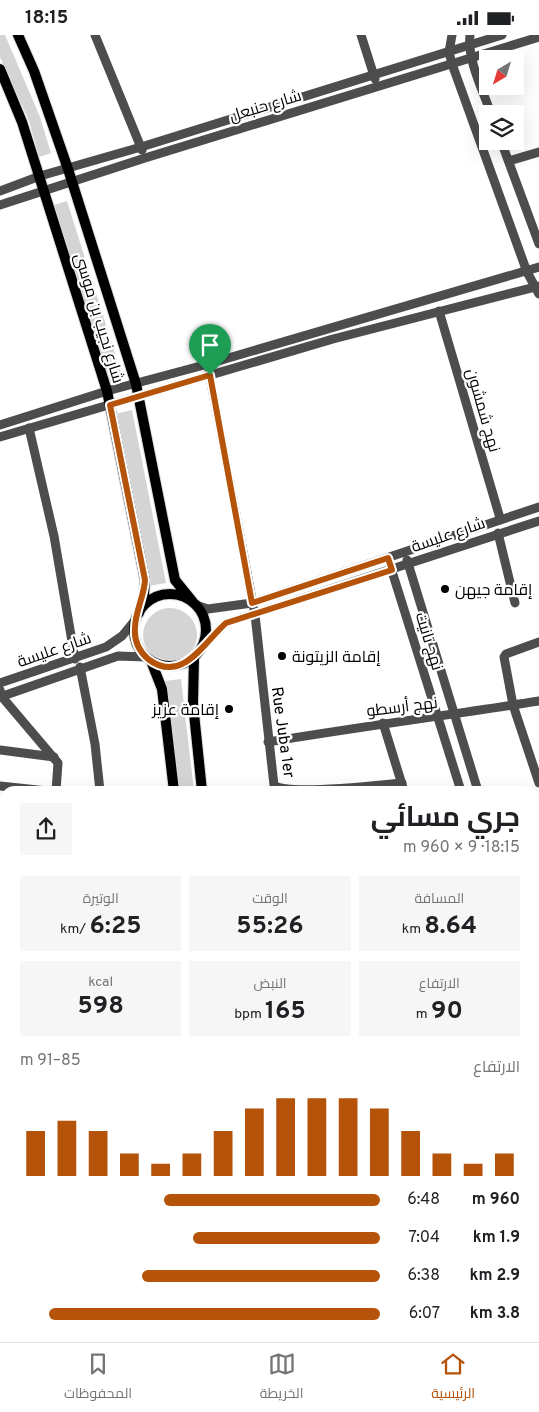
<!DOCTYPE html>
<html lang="ar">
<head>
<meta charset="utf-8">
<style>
  :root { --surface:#fff; --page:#f6f6f6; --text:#202124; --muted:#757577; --line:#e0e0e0; --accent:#b45309 }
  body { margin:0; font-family:Overpass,Cairo,sans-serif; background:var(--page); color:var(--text); direction:rtl; height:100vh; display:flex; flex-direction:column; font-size:19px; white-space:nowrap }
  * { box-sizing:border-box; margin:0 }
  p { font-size:16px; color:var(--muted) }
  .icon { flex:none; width:28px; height:28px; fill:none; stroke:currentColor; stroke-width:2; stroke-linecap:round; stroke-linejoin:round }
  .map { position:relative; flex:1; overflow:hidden; direction:ltr }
  .details { position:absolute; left:0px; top:751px; width:540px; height:556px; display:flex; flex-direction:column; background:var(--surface); border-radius:15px 15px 0 0; box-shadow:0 5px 20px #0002; direction:rtl }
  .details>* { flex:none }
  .needle { width:32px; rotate:218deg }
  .buttons { position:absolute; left:479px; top:15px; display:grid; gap:10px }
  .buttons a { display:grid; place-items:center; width:45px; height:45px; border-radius:0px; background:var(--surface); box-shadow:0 5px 20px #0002; font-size:25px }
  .pin { position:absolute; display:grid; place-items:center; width:42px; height:42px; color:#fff; margin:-51px -21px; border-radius:50% 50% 50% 0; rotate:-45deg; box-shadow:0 0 5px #0007 }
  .pin .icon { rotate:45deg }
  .round { display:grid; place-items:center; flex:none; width:52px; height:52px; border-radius:0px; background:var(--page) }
  .overview { display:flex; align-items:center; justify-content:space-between; height:85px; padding:0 20px }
  h1 { font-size:28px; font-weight:700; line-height:38px }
  .figures { display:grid; grid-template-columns:repeat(3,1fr); gap:8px; height:85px; padding:5px 20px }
  .figures div { display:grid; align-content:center; border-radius:0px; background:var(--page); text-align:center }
  .figures b { font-size:25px; font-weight:700 }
  .figures small { font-size:14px; font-weight:400 }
  .figures p { font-size:14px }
  .chart { height:140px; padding:10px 20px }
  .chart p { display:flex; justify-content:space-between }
  .chart svg { width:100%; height:90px; margin-top:5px; stroke:var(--accent); stroke-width:6 }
  ul { padding:0 20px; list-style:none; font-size:16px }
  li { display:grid; grid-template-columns:80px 60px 1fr; align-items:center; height:38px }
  li i { height:12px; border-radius:6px; background:var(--accent) }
  .status { display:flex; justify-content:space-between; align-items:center; height:35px; padding:0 25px; background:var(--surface); direction:ltr }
  .status svg { height:14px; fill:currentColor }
  .menu { display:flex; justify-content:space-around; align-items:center; height:70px; border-top:1px solid var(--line); background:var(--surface); font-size:14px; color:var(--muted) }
  .menu a { display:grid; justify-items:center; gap:2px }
  .menu .current { color:var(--accent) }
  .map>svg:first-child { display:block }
  .green { fill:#d4d4d4 }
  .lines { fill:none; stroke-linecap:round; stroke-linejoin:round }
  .major-casing { stroke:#dbdbdb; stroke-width:12 }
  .highway-casing { stroke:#dbdbdb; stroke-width:15 }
  .minor { stroke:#4d4d4d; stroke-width:9 }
  .major { stroke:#000; stroke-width:10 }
  .highway { stroke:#000; stroke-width:12 }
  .route-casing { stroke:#fff; stroke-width:10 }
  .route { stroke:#b45309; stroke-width:6 }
  .poi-dot { fill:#000; stroke:#fff; stroke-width:2 }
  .labels { text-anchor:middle; stroke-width:4.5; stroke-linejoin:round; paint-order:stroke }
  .street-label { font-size:16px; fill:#000; stroke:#fff }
  .poi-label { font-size:16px; fill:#000; stroke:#fff; text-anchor:start }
</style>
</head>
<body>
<div class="status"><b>18:15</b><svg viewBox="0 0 49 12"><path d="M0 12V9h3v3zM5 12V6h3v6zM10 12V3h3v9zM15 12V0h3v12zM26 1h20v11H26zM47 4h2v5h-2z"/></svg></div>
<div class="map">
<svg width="539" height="1307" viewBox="0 0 539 1307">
  <rect width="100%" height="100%" fill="#fff"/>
  <g class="green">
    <path d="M0,0H5L40,82L51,118L39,122L29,86L0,22Z"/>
    <path d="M67,166L123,344L109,349L54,170Z"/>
    <path d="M132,375L166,548L149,551L115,379Z"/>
    <circle cx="170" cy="600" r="27"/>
    <path d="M181,644L194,756H178L164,646Z"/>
  </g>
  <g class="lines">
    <defs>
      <g id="major">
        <path d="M18,0L34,36L68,134L136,349L175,545L192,566"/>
        <path d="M0,34L22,87L107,356L145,545L144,560L139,578"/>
        <circle cx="170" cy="595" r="36"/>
        <path d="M194,623L193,669L202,756"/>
        <path d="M151,626L162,654L174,756"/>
      </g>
      <g id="highway">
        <path d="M0,1138H5"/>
        <path d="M0,1155L5,1156"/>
        <path d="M0,1181H5"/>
        <path d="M535,1254H539"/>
        <path d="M535,1274L539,1275"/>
      </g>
    </defs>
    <use href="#major" class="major-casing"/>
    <use href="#highway" class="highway-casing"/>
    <g class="minor">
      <path d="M95,0L142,115"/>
      <path d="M361,0L375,44"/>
      <path d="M452,0L449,17L452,29L527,237L539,259"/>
      <path d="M470,0C467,25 483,55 491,79"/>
      <path d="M501,106L539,209"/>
      <path d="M509,126L539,117"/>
      <path d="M0,156L40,141L141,112L502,0"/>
      <path d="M0,170L145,123L539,2"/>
      <path d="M439,276L500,483"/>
      <path d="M209,337L255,580L274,750C288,761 379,750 402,748"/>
      <path d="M0,390L107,356L208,329L539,232"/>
      <path d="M29,393L54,501L75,624"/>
      <path d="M0,402L333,304L539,251"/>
      <path d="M498,498L515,568"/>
      <path d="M407,525L478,756"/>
      <path d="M390,530L461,756"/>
      <path d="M196,570L208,574L252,568L539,472"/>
      <path d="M539,607L506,619L504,622L513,670L539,748"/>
      <path d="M204,610L226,588L539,486"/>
      <path d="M80,632L95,709L100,756"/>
      <path d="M0,648L106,612L122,601L136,584"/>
      <path d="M0,655L2,662L58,728L56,756"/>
      <path d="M0,662L118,621L146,622"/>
      <path d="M383,688L404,756"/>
      <path d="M268,707C359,692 449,680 539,666"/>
      <path d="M0,715L54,722"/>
      <path d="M0,751L47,756"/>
      <path d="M0,781H5"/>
      <path d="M535,800L539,799"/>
      <path d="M535,811H539"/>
      <path d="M0,817H5"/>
      <path d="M0,849H5"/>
      <path d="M538,937L539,907"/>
      <path d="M0,955L5,956"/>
      <path d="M535,970H539"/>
      <path d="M535,1072H539"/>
      <path d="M0,1081L5,1077"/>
      <path d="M0,1113H5"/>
      <path d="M535,1168L539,1169"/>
      <path d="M535,1221L539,1187"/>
      <path d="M535,1233L539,1234"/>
      <path d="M0,1256H5"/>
      <path d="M320,1302L345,1307"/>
      <path d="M72,1307V1302"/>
      <path d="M166,1307L167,1302"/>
      <path d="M191,1307V1302"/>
      <path d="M253,1307L254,1302"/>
    </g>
    <use href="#major" class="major"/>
    <use href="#highway" class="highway"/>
  </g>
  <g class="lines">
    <defs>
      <path id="route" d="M210,340L252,568L388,523L392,535L226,588C204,607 182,650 148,624C139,616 134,605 135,593C135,577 144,562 145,545L110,370Z"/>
    </defs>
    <use href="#route" class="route-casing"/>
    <use href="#route" class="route"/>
  </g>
  <g class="poi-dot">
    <circle cx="445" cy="554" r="5"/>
    <circle cx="282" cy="621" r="5"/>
    <circle cx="229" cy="674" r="5"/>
  </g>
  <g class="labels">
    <g class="street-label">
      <text transform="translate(265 70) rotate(-17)" y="6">شارع حنبعل</text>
      <text transform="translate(100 283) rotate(73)" y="6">شارع نجيب بن موسى</text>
      <text transform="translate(484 375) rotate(74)" y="6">نهج شمشون</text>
      <text transform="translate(448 499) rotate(-19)" y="6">شارع عليسة</text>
      <text transform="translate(430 606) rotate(73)" y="6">نهج تانيت</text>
      <text transform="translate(54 614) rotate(-19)" y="6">شارع عليسة</text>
      <text transform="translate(402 671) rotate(-7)" y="6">نهج أرسطو</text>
      <text transform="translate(284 697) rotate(82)" y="6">Rue Juba 1er</text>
    </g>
    <g class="poi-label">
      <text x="455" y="560">إقامة جيهن</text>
      <text x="292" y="627">إقامة الزيتونة</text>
      <text x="219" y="680" text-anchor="end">إقامة عزيز</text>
    </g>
  </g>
</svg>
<div class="buttons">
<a><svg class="needle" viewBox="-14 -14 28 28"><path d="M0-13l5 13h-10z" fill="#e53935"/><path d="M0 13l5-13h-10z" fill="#757577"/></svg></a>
<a><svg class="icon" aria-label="layers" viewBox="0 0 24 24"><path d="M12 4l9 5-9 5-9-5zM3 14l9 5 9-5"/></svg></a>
</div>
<div class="pin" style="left:210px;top:340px;background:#1e9e55"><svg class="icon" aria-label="arrive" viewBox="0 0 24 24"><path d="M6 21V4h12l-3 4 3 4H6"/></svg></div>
<section class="details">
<div class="overview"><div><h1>جري مسائي</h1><p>18:15 · 9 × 960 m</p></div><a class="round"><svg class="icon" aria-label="share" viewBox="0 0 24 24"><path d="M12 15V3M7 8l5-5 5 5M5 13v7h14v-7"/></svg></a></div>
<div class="figures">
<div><p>المسافة</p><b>8.64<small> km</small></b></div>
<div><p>الوقت</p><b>55:26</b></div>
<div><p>الوتيرة</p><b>6:25<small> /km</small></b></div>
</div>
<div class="figures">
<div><p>الارتفاع</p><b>90<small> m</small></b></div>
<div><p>النبض</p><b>165<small> bpm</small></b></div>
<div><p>kcal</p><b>598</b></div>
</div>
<div class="chart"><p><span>الارتفاع</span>85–91 m</p>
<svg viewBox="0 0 160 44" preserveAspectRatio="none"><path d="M5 44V22M15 44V17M25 44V22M35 44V33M45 44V38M55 44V33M65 44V22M75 44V11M85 44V6M95 44V6M105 44V6M115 44V11M125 44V22M135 44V33M145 44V38M155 44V33"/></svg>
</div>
<ul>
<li><b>960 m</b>6:48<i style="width:60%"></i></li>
<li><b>1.9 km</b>7:04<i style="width:52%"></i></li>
<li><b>2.9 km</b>6:38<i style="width:66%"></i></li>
<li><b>3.8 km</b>6:07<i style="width:92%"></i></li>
</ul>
</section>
</div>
<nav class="menu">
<a class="current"><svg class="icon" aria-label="home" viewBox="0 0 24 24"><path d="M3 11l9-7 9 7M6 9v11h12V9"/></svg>الرئيسية</a>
<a><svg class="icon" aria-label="map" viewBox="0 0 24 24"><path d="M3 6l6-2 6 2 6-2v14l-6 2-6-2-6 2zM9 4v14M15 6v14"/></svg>الخريطة</a>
<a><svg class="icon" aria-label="saved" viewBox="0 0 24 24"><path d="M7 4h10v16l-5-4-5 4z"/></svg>المحفوظات</a>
</nav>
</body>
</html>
